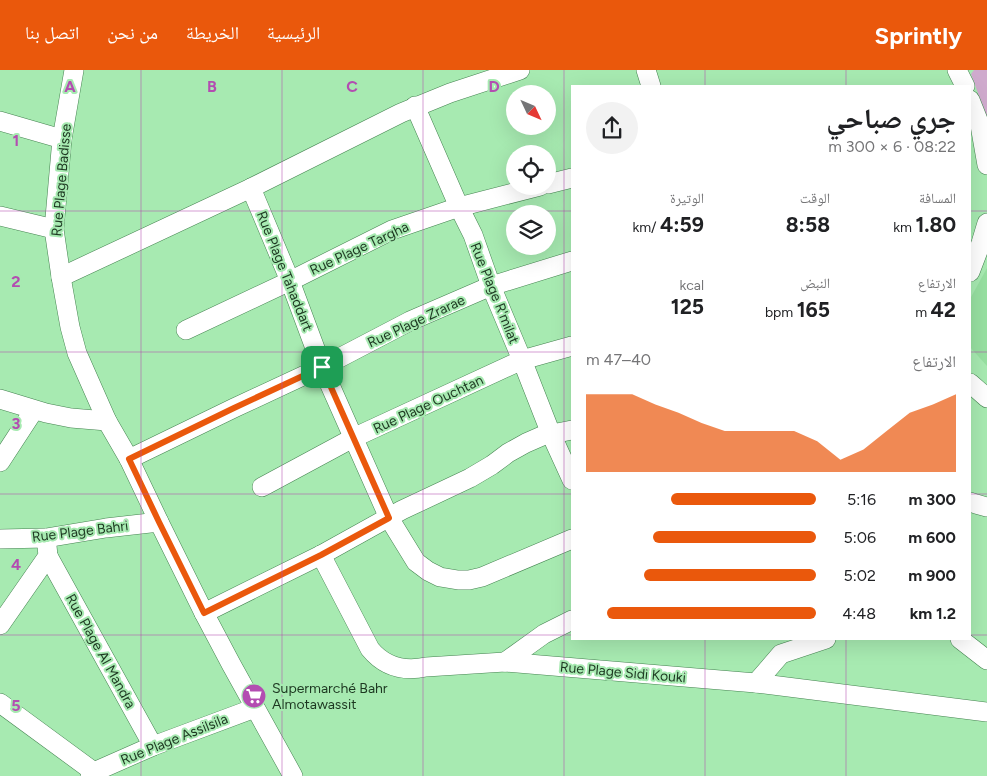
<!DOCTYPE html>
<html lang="ar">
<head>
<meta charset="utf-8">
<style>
  :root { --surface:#fff; --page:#f2f2f2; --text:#202124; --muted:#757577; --accent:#ea580c }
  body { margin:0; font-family:Figtree,"Noto Naskh Arabic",sans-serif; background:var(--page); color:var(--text); direction:rtl; height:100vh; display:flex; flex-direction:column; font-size:19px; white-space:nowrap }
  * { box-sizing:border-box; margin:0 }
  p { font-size:16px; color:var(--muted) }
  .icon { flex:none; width:28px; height:28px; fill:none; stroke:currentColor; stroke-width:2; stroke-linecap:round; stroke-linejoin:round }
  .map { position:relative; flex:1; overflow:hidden; direction:ltr }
  .panel { position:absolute; left:571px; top:15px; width:400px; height:555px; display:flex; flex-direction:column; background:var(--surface); border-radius:0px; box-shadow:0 5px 20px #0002; direction:rtl }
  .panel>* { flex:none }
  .needle { width:32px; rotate:134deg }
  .buttons { position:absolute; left:506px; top:15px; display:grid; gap:10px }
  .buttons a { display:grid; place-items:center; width:50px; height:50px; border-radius:50%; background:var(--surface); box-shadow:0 5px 20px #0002; font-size:25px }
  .pin { position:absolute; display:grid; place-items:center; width:42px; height:42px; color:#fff; margin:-21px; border-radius:10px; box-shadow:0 2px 8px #0006 }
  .round { display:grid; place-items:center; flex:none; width:52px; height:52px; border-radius:26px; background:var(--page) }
  .overview { display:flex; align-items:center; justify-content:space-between; height:85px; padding:0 15px }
  h1 { font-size:28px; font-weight:700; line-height:38px }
  .figures { display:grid; grid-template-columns:repeat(3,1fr); gap:8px; height:85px; padding:5px 15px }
  .figures div { display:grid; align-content:center }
  .figures b { font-size:21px; font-weight:700 }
  .figures small { font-size:14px; font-weight:400 }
  .figures p { font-size:14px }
  .chart { height:140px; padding:10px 15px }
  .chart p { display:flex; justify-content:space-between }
  .chart svg { width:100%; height:90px; margin-top:5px; fill:var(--accent); opacity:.7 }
  ul { padding:0 15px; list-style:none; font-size:16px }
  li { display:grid; grid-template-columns:80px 60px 1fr; align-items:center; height:38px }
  li i { height:12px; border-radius:6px; background:var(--accent) }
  header { display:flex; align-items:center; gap:30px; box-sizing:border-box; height:70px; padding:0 25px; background:var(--accent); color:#fff }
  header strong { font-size:24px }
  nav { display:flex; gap:28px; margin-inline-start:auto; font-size:18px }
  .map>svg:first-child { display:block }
  .built { fill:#97e0a1 }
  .green { fill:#cfaacd }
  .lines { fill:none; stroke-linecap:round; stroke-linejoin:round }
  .street-casing { stroke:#448350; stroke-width:20 }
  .street { stroke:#fff; stroke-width:19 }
  .route-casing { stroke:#fff; stroke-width:10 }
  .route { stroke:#ea580c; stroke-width:6 }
  .grid { fill:none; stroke:#b34db1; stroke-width:1; stroke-opacity:0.55 }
  .labels { text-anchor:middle; stroke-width:4; stroke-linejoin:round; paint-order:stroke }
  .street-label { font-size:14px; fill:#1d3821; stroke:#a7eab1 }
  .poi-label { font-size:14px; fill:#1d3821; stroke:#a7eab1; text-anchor:start }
  .grid-label { font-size:16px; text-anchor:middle; font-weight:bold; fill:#b34db1; stroke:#a7eab1; stroke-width:4; stroke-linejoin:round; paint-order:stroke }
</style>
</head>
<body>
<header>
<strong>Sprintly</strong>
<nav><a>الرئيسية</a><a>الخريطة</a><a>من نحن</a><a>اتصل بنا</a></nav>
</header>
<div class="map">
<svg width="987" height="706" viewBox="0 0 987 706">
  <rect width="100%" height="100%" fill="#a7eab1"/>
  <path class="built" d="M987,198V296L970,277V229Z"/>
  <path class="green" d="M974,0H987V48L971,4Z"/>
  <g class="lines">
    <defs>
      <g id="street">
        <path d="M74,0L62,69L54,159L61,207L70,257L77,283L107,351L129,389L159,452L204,543L231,594L293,706"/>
        <path d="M646,0L651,16"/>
        <path d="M957,0L965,16"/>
        <path d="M970,30L980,55L987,95"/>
        <path d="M415,36L459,137L473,165L491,216L522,290L551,364L572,410"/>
        <path d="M0,51L62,69"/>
        <path d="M548,114L572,108"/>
        <path d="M251,118L290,211L322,297L389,448L416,492L428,501L440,507L458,510H469L482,507L572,469"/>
        <path d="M0,146L54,159"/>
        <path d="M970,202L981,173L987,153"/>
        <path d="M61,207L251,118L401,43L450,23L520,0"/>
        <path d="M186,260L290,211L392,160L459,137L540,116"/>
        <path d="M970,313L987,328"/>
        <path d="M0,329L46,343L71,348L107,351"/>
        <path d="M129,389L234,338L322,297L410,251L491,216L572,191"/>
        <path d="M0,392L34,340"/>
        <path d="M262,417L353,368L522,290L572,276"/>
        <path d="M970,432L976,434L987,437"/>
        <path d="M0,469L46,468L106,458L159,452"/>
        <path d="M321,485L370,579C384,596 403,602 426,597L505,592L756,613L987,642"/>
        <path d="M48,486L153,676"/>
        <path d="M204,543L321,485L402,440L470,408L492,395L508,383L526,373L542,366L572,360"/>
        <path d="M0,555L48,486L47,476"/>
        <path d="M960,569L987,590"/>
        <path d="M505,592L544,564L572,550"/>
        <path d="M756,613L781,584L826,569"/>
        <path d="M0,633L94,702"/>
        <path d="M90,706L94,702L153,676L255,638"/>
      </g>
    </defs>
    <use href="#street" class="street-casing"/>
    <use href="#street" class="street"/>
  </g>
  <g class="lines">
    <defs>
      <path id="route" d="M322,297L389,448L321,485L204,543L159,452L129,389L234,338Z"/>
    </defs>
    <use href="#route" class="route-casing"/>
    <use href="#route" class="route"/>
  </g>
  <path class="grid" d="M141,0V706M282,0V706M423,0V706M564,0V706M705,0V16M846,0V16M0,141H572M970,141H987M0,282H572M970,282H987M0,424H572M970,424H987M0,565H572M970,565H987M705,569V706M846,569V706"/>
  <defs>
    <symbol id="supermarket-disc" viewBox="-11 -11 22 22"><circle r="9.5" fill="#b34db1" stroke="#a7eab1"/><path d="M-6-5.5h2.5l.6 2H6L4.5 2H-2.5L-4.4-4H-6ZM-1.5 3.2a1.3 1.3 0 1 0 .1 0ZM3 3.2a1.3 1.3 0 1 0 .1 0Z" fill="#fff"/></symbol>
  </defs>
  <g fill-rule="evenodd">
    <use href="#supermarket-disc" x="240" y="612" width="28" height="28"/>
  </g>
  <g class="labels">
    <g class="street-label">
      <text transform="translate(61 110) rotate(-85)" y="5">Rue Plage Badisse</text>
      <text transform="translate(359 178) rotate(-25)" y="5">Rue Plage Targha</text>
      <text transform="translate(285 201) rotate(68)" y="5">Rue Plage Tahaddart</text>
      <text transform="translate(495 223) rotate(68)" y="5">Rue Plage R'milat</text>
      <text transform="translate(416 251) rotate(-25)" y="5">Rue Plage Zrarae</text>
      <text transform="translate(428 334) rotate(-25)" y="5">Rue Plage Ouchtan</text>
      <text transform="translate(80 461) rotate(-7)" y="5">Rue Plage Bahri</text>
      <text transform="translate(101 581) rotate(61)" y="5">Rue Plage Al Mandra</text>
      <text transform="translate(623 602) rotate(5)" y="5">Rue Plage Sidi Kouki</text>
      <text transform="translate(174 669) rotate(-22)" y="5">Rue Plage Assilsila</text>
    </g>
    <g class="poi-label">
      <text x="272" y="623">Supermarché Bahr<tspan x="272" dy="16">Almotawassit</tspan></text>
    </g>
  </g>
  <g class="grid-label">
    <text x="70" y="22">A</text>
    <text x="212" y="22">B</text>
    <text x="352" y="22">C</text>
    <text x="494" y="22">D</text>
    <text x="16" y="76">1</text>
    <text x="16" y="217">2</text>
    <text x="16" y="359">3</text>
    <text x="16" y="500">4</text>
    <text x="16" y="641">5</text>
  </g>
</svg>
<div class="buttons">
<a><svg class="needle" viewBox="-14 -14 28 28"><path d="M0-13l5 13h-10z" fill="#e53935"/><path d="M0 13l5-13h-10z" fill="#757577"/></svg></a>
<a><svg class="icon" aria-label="locate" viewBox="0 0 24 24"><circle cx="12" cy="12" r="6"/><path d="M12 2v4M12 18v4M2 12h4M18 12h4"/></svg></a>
<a><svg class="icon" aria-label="layers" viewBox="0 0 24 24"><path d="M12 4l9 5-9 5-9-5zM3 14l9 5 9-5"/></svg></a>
</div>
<div class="pin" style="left:322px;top:297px;background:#1e9e55"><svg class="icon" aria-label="arrive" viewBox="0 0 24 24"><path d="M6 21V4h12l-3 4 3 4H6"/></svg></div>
<section class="panel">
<div class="overview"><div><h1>جري صباحي</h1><p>08:22 · 6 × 300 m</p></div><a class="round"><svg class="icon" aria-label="share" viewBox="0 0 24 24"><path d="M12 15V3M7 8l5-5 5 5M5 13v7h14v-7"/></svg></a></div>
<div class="figures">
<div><p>المسافة</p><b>1.80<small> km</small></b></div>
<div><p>الوقت</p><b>8:58</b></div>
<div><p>الوتيرة</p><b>4:59<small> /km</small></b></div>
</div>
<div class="figures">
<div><p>الارتفاع</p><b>42<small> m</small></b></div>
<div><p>النبض</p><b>165<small> bpm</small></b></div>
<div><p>kcal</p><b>125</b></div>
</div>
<div class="chart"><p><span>الارتفاع</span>40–47 m</p>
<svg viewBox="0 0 160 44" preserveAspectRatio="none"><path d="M0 44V6L10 6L20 6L30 11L40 15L50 20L60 24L70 24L80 24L90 24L100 29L110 38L120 33L130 24L140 15L150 11L160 6V44z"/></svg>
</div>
<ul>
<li><b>300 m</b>5:16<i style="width:63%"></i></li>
<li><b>600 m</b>5:06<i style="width:71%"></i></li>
<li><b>900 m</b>5:02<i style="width:75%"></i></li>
<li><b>1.2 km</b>4:48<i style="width:91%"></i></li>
</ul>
</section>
</div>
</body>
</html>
